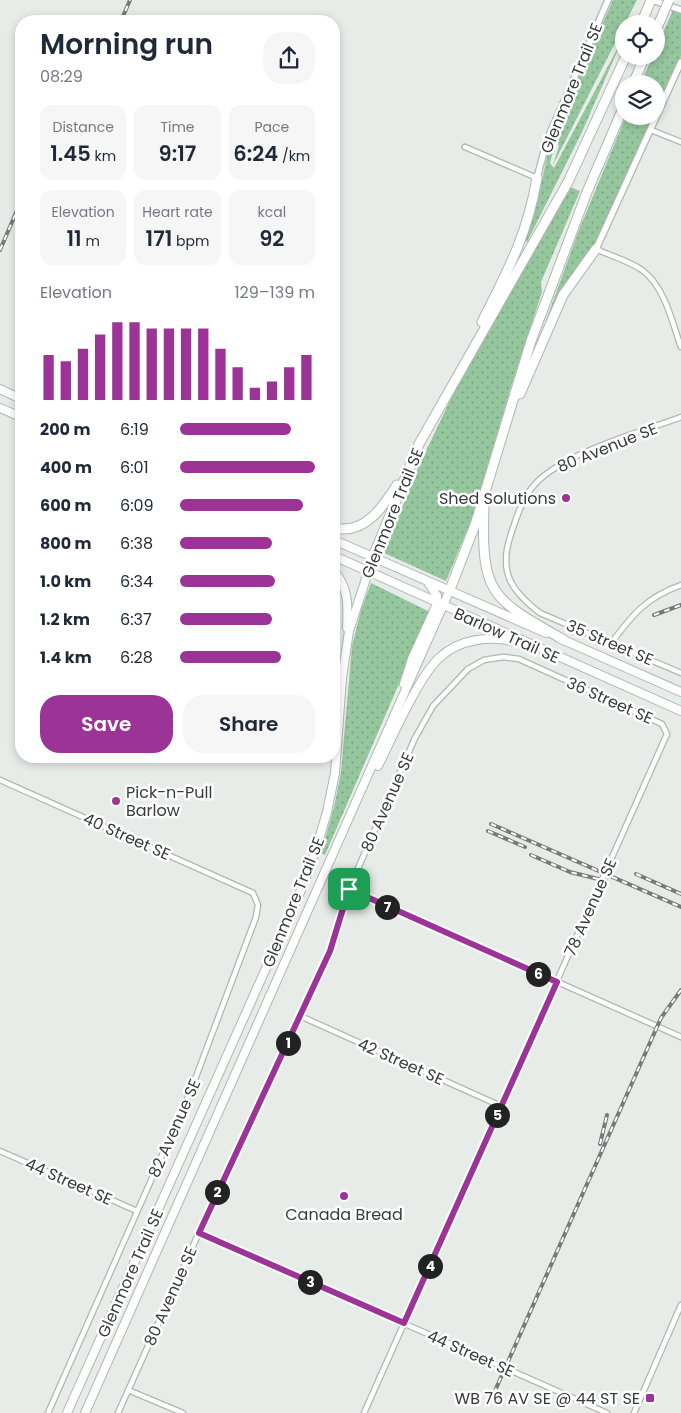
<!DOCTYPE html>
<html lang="en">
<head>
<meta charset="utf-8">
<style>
  :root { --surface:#fff; --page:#f6f6f7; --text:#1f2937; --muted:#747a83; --accent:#9c3497 }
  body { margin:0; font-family:Poppins,sans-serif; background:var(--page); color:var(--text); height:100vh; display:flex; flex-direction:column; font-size:19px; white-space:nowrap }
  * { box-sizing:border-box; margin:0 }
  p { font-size:16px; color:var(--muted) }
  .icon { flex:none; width:28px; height:28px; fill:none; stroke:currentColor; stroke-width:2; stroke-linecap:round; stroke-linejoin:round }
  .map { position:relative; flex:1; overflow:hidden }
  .side { position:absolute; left:15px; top:15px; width:325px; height:748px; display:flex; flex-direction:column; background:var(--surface); border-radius:20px; box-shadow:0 2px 8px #0003 }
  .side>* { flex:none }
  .controls { position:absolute; left:615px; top:15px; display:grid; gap:10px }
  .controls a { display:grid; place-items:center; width:50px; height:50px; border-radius:50%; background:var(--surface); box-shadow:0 2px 8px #0003; font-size:25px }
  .pin { position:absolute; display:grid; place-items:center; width:42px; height:42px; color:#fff; margin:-21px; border-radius:10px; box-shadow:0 2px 8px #0006 }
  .km { position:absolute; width:25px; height:25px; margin:-12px; border-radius:50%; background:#222; color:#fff; font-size:14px; line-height:25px; text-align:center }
  .round { display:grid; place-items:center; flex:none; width:52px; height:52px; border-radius:20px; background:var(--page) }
  .head { display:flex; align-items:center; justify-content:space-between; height:85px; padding:0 25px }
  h1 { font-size:28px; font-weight:600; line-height:38px }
  .metrics { display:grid; grid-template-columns:repeat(3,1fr); gap:8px; height:85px; padding:5px 25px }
  .metrics div { display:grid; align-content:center; border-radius:12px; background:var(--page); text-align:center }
  .metrics b { font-size:21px; font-weight:600 }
  .metrics small { font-size:14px; font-weight:400 }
  .metrics p { font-size:14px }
  .chart { height:140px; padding:10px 25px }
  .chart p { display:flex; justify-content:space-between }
  .chart svg { width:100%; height:90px; margin-top:5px; stroke:var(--accent); stroke-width:6 }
  .button { display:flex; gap:10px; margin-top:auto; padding:10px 25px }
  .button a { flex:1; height:58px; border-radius:20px; background:var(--accent); color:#fff; font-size:20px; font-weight:600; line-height:58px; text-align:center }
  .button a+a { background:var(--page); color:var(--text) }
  ul { padding:0 25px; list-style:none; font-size:16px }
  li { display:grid; grid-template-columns:80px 60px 1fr; align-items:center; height:38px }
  li i { height:12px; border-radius:6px; background:var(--accent) }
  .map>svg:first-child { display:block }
  .grass { fill:url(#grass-dots) }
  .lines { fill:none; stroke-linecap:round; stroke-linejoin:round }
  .minor-casing { stroke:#b1b6b2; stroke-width:7 }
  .tertiary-casing { stroke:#b1b6b2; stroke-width:8 }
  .primary-casing { stroke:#b1b6b2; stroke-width:10 }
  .motorway-casing { stroke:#b1b6b2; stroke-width:11 }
  .minor { stroke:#fff; stroke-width:4.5 }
  .tertiary { stroke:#fff; stroke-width:5.5 }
  .primary { stroke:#fff; stroke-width:8 }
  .motorway { stroke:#fff; stroke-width:9 }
  .rail-casing { stroke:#777a78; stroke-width:4 }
  .rail { stroke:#fff; stroke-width:2; stroke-dasharray:5.5; stroke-linecap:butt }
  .motorway-bridge-casing { stroke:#b1b6b2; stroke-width:11; stroke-linecap:butt }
  .motorway-bridge { stroke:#fff; stroke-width:9 }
  .route-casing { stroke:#fff; stroke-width:10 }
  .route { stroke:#9c3497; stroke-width:6 }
  .poi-dot { fill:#9c3497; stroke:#fff; stroke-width:2 }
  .labels { text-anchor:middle; stroke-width:5; stroke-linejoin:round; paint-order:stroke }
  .street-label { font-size:16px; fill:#393b3a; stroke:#fff }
  .poi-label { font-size:16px; fill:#393b3a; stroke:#fff; text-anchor:end }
</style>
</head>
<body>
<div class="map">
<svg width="681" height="1413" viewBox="0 0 681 1413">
  <defs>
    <pattern id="grass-dots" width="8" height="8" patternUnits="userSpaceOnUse" patternTransform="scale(1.25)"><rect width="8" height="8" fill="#95c69d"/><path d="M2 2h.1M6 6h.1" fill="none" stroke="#7ba281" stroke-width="1.8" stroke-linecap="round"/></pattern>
  </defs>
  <rect width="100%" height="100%" fill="#e7ece8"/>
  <g class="grass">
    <path d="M613,0H637L553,165L559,146L557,142L551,139Z"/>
    <path d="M673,10L681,13V56L656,112V84H640L653,56H656V48Z"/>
    <path d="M624,36L582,132L527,242L525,241L537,203L550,143L555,144L550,163L554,168Z"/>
    <path d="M626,116H654L602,232L547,324L545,323L579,230Z"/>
    <path d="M570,187L580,191L541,282L542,292L510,390L473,516L446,581L384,553L417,470L456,388Z"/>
    <path d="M371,583L430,612L325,855L321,853L334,807L341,772L352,646L361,610Z"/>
  </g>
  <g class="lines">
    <defs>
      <g id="minor">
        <path d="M651,130L681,142"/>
        <path d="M465,147L537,178"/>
        <path d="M596,249C611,256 629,261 642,270C665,287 672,322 681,347"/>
        <path d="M681,417C641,432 555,455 531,489C521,502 516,519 511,534C498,572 511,591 540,613L681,673"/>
        <path d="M612,642C633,614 647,597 681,585"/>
        <path d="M0,780L253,893L258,905L256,917L191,1090L48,1413"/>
        <path d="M349,889L681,1037"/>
        <path d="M300,1016L501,1106"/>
        <path d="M0,1151L137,1211"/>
        <path d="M199,1233L607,1413"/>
        <path d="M128,1390L183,1413"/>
        <path d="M118,1413L219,1188L330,951L349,889L415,738L433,706L468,669L484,660L503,657L519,659L662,724L667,734L364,1413"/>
        <path d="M634,1413L681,1305"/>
      </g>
      <g id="tertiary">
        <path d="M652,0L681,10"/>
        <path d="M537,178L547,140L608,0"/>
        <path d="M596,249L681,62"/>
      </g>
      <g id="primary">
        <path d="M0,389L21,399"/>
        <path d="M0,408L21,417"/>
        <path d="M334,540L546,633"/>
        <path d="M334,556L681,711"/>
        <path d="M334,571C349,588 348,607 347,628"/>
        <path d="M559,638L681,692"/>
        <path d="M404,684L412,659L437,604V596L429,584"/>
        <path d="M378,766C392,738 418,678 439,658C459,639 490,635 516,642"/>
        <path d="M67,1413L301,890L317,846L327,812L335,773L342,678L349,631L373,557"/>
        <path d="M85,1413L449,592"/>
      </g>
      <g id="motorway">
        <path d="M641,24L651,0"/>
        <path d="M656,30L660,21"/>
        <path d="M633,84L645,56"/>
        <path d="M482,322C508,270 527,236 537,178"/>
        <path d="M520,394L563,295L596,249"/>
        <path d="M484,506C481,594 490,598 564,640"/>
        <path d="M334,528C365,535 383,507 397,485"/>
        <path d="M373,557L419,444L568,182L626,56"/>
        <path d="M449,592L475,525L531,341L587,192L624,106"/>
      </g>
    </defs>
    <use href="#minor" class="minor-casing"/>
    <use href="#tertiary" class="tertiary-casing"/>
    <use href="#primary" class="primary-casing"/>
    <use href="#motorway" class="motorway-casing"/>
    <use href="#minor" class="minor"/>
    <use href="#tertiary" class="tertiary"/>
    <use href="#primary" class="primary"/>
    <use href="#motorway" class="motorway"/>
    <defs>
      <g id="rail">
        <path d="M121,21L130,0"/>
        <path d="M0,250L21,201"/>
        <path d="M654,615L681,605"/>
        <path d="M491,824L681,907"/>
        <path d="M488,831L525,847"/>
        <path d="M531,855L570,872L606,881"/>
        <path d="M636,874L681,894"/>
        <path d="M600,1144L607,1115"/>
        <path d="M494,1393L661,1018L681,990"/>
      </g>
    </defs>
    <use href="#rail" class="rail-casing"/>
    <use href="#rail" class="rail"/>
    <defs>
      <path id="motorway-bridge" d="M660,21L669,0"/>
    </defs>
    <use href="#motorway-bridge" class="motorway-bridge-casing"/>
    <use href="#motorway-bridge" class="motorway-bridge"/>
  </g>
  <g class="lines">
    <defs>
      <path id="route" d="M349,889L557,982L404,1323L199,1233L330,951Z"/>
    </defs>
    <use href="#route" class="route-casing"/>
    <use href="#route" class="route"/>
  </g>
  <g class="poi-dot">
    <circle cx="566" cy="498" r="5"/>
    <circle cx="116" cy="801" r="5"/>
    <circle cx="344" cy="1196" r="5"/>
    <rect x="645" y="1393" width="10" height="10" rx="2.5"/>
  </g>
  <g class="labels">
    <g class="street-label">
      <text transform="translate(571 88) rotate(-68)" y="6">Glenmore Trail SE</text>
      <text transform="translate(607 447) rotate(-22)" y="6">80 Avenue SE</text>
      <text transform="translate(392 513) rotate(-68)" y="6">Glenmore Trail SE</text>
      <text transform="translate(507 635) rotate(24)" y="6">Barlow Trail SE</text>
      <text transform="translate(610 642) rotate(23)" y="6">35 Street SE</text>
      <text transform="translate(610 700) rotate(24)" y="6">36 Street SE</text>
      <text transform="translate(387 802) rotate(-66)" y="6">80 Avenue SE</text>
      <text transform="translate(127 836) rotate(24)" y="6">40 Street SE</text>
      <text transform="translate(293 902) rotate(-68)" y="6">Glenmore Trail SE</text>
      <text transform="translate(590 907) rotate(-66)" y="6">78 Avenue SE</text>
      <text transform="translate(401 1061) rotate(24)" y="6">42 Street SE</text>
      <text transform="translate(174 1128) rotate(-66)" y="6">82 Avenue SE</text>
      <text transform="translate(69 1181) rotate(24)" y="6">44 Street SE</text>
      <text transform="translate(130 1273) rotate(-66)" y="6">Glenmore Trail SE</text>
      <text transform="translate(170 1296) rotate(-66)" y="6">80 Avenue SE</text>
      <text transform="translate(471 1353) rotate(24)" y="6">44 Street SE</text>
    </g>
    <g class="poi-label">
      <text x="556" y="504">Shed Solutions</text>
      <text x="126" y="798" text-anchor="start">Pick-n-Pull<tspan x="126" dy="18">Barlow</tspan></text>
      <text x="344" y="1220" text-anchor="middle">Canada Bread</text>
      <text x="640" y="1404">WB 76 AV SE @ 44 ST SE</text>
    </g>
  </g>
</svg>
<div class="controls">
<a><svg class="icon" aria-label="locate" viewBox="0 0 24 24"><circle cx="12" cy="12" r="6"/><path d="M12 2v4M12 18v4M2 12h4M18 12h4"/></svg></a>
<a><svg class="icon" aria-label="layers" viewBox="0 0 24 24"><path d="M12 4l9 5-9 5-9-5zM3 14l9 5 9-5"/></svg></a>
</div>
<div class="pin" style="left:349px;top:889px;background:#1e9e55"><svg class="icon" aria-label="arrive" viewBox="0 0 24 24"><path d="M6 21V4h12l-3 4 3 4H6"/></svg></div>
<b class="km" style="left:288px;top:1043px">1</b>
<b class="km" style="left:217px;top:1192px">2</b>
<b class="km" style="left:310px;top:1282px">3</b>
<b class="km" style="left:430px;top:1266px">4</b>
<b class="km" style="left:497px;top:1115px">5</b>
<b class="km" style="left:538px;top:974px">6</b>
<b class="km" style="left:387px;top:907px">7</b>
<section class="side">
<div class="head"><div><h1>Morning run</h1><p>08:29</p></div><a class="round"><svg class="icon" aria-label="share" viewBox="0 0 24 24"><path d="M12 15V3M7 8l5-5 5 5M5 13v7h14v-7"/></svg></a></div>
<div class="metrics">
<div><p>Distance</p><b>1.45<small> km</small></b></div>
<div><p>Time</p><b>9:17</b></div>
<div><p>Pace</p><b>6:24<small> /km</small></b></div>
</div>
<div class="metrics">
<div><p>Elevation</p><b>11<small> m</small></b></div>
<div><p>Heart rate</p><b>171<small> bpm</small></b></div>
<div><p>kcal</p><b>92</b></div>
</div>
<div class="chart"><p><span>Elevation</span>129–139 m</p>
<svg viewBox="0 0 160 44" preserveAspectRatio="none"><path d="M5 44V22M15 44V25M25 44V19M35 44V12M45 44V6M55 44V6M65 44V9M75 44V9M85 44V9M95 44V9M105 44V19M115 44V28M125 44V38M135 44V35M145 44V28M155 44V22"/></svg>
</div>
<ul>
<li><b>200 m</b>6:19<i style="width:82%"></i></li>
<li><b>400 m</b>6:01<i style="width:100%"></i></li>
<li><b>600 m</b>6:09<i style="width:91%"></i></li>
<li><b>800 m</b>6:38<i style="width:68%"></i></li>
<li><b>1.0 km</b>6:34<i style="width:70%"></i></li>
<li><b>1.2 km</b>6:37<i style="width:68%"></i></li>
<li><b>1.4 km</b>6:28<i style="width:75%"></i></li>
</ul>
<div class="button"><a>Save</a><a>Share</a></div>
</section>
</div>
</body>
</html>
